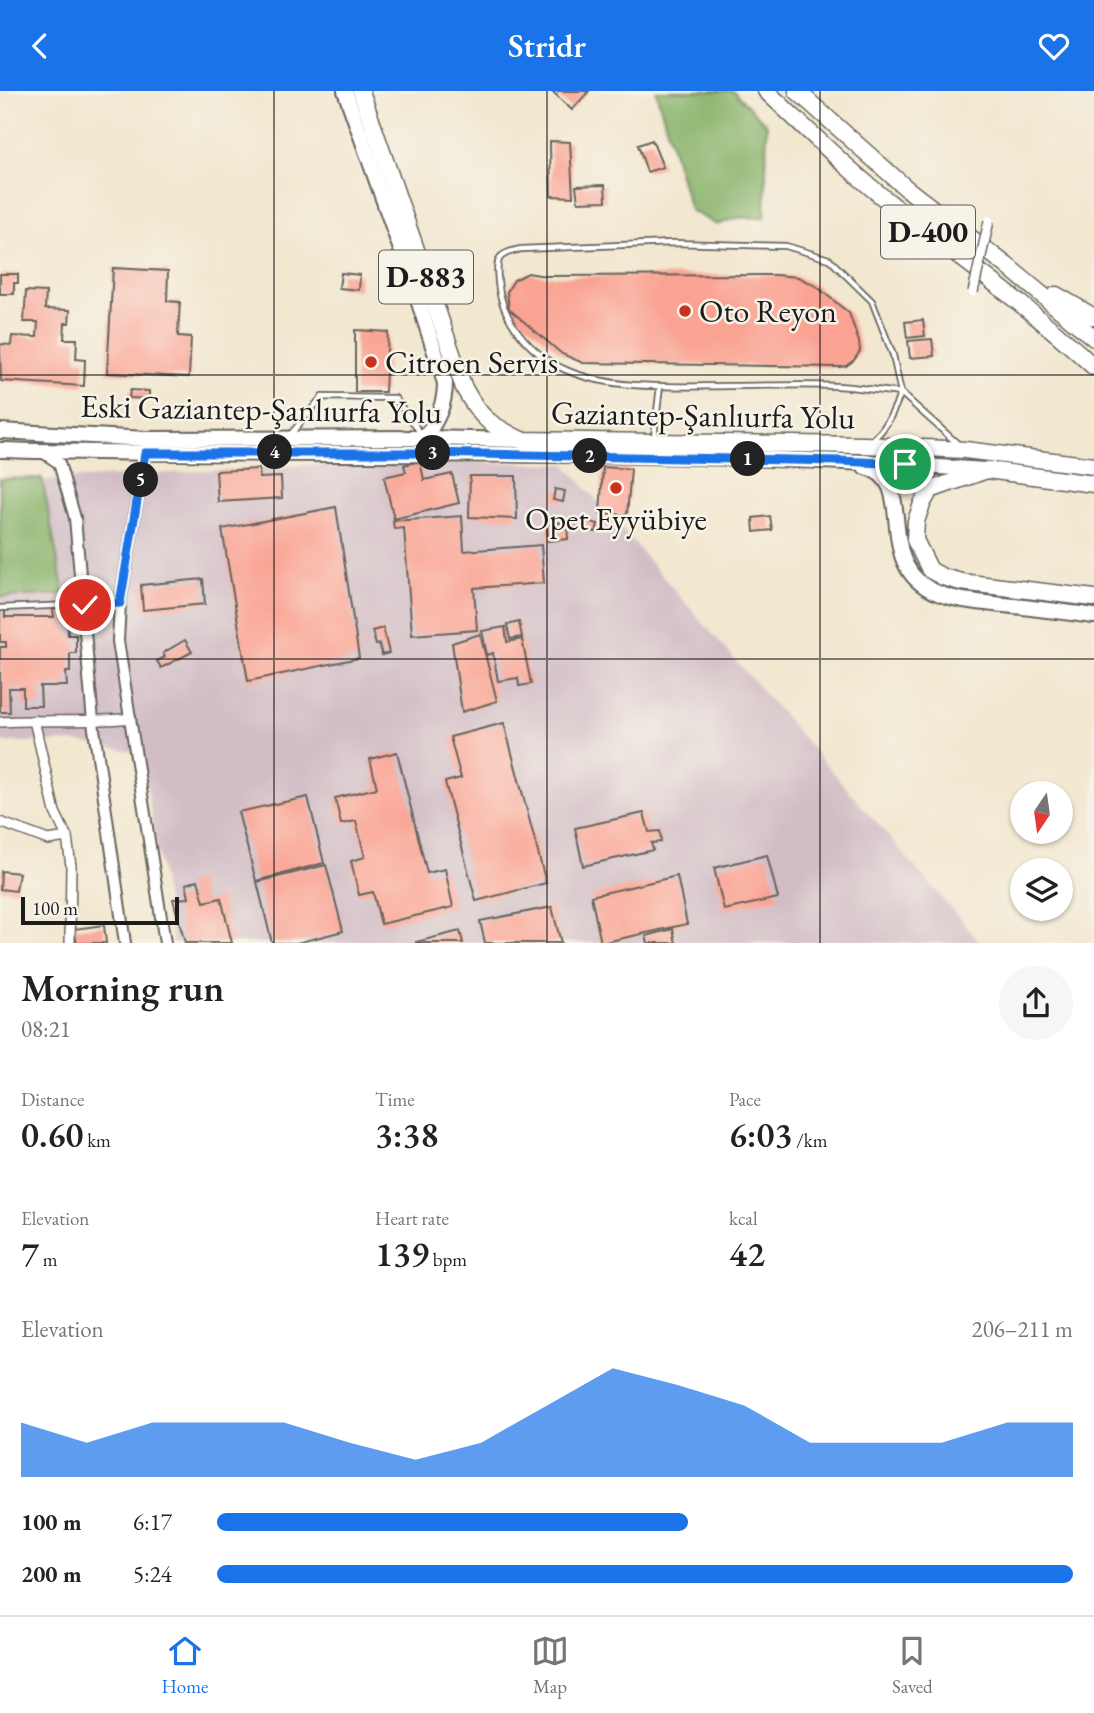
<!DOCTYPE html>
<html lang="en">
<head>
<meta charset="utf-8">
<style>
  :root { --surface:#fff; --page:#f6f6f6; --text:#222; --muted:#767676; --line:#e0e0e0; --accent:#1a73e8 }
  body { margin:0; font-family:"EB Garamond",serif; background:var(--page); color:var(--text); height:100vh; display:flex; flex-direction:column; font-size:26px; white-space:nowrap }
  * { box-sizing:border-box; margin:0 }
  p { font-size:23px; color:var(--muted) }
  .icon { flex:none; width:38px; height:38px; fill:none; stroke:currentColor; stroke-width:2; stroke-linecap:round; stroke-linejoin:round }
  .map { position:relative; height:852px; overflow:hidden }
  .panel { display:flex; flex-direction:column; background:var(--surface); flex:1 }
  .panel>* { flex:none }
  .needle { width:46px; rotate:193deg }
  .tools { position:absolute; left:1010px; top:690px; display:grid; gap:14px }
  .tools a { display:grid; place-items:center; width:63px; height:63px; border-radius:50%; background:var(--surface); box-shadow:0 2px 5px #0004; font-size:35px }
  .scale { position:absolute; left:21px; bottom:18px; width:158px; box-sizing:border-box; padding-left:7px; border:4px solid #1c1c1c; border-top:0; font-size:19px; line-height:24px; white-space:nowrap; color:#1c1c1c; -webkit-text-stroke:5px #f7f3e8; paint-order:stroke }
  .pin { position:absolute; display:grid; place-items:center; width:60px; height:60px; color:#fff; margin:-30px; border:4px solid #fff; border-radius:50%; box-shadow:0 2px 7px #0007 }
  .km { position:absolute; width:35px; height:35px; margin:-18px; border-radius:50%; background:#222; color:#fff; font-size:19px; line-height:35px; text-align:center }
  .round { display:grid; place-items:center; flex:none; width:74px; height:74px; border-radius:37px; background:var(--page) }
  .overview { display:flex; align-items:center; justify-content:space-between; height:119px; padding:0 21px }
  h1 { font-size:38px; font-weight:600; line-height:52px }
  .stats { display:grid; grid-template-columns:repeat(3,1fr); gap:10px; height:119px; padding:7px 21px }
  .stats div { display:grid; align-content:center }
  .stats b { font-size:35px; font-weight:600 }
  .stats small { font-size:19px; font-weight:400 }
  .stats p { font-size:19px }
  .chart { height:196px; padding:14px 21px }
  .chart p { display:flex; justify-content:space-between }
  .chart svg { width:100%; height:126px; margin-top:7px; fill:var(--accent); opacity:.7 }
  ul { padding:0 21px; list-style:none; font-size:23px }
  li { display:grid; grid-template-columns:112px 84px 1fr; align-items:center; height:52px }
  li i { height:18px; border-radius:9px; background:var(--accent) }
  header { display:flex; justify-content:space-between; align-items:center; height:91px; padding:0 21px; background:var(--accent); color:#fff; font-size:32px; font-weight:600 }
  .tab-bar { display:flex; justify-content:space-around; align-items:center; height:98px; border-top:2px solid var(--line); background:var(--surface); font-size:19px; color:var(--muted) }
  .tab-bar a { display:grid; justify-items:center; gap:4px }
  .tab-bar .on { color:var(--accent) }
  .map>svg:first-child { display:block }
  .industrial { fill:#d2bdc6 }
  .forest { fill:#88b36b; stroke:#526844; stroke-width:2 }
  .building { fill:#faa393 }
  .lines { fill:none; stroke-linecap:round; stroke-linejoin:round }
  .service-casing { stroke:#67635b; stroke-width:8 }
  .minor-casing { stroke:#67635b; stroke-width:12 }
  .tertiary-casing { stroke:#67635b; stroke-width:14 }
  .primary-casing { stroke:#67635b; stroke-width:18 }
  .trunk-casing { stroke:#67635b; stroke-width:19 }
  .service { stroke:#fff; stroke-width:4.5 }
  .minor { stroke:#fff; stroke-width:9 }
  .tertiary { stroke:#fff; stroke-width:10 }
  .primary { stroke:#fff; stroke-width:14 }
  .trunk { stroke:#fff; stroke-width:16 }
  .minor-bridge-casing { stroke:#67635b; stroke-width:12; stroke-linecap:butt }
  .minor-bridge { stroke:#fff; stroke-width:9 }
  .route-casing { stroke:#fff; stroke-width:14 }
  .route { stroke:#1a73e8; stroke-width:9 }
  .grid { fill:none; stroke:#1c1c1c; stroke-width:2; stroke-opacity:0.55 }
  .poi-dot { fill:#c8321e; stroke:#f7f3e8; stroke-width:2.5 }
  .labels { text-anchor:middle; stroke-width:5; stroke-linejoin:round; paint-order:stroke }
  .shield { fill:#f7f3e8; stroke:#5e5c59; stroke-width:2 }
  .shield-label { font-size:30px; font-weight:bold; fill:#1c1c1c }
  .poi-label { font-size:32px; fill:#1c1c1c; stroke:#f7f3e8; text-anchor:start }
  .street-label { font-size:32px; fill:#1c1c1c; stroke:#f7f3e8 }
</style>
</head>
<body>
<header><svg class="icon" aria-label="back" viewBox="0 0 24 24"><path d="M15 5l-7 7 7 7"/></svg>Stridr<svg class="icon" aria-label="heart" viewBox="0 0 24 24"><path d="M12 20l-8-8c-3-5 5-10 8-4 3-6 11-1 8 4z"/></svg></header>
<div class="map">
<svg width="1094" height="852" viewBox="0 0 1094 852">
  <rect width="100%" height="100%" fill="#f7f3e8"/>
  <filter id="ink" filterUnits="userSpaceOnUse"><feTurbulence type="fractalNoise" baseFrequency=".0143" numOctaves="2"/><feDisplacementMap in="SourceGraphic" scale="14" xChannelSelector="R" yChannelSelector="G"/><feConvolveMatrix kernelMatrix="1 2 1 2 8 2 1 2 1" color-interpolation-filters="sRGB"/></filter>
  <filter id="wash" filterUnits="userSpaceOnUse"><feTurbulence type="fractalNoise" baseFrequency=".00686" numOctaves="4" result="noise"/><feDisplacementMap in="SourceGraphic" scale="28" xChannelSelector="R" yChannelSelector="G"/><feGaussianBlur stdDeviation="1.57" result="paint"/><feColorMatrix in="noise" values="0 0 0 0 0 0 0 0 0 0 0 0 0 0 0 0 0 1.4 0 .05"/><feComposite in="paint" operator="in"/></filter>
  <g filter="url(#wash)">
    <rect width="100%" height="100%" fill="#f2e7cf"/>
    <path class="industrial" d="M374,370L565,373L981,852H173L141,662L77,651H0V392Z"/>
    <g class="forest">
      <path d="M656,0H733L767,34L765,126L736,127L717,134L690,119Z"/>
      <path d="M42,387L64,503L0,506V388Z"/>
    </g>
    <g id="blocks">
      <g class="building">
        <path d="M552,0H589L572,19Z"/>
        <path d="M652,49L663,76L647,81L638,54Z"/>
        <path d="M550,50L570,51L573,106L551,105Z"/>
        <path d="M605,94L606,110L578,111L576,95Z"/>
        <path d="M113,177L168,180L167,210L180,211L178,245L191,246L189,286L107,282Z"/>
        <path d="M341,182L360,184L359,199L339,197Z"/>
        <path d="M528,182L545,185L775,184L798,186L816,195L849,222L859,251L860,260L854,269L846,275L840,276L583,272L562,263L509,218L507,201L514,189Z"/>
        <path d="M0,183H18V192H14V203H0Z"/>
        <path d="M26,200L46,201L45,218L70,219L69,232H65L64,248H77L76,268L85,269L84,295L1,290L0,253L11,254L12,245L37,246L38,231H24Z"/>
        <path d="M923,229L925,245L907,247L905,231Z"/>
        <path d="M355,239L388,241L385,301H355Z"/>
        <path d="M932,248L934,265L910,267L908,250Z"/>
        <path d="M130,299L149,300V308L129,307Z"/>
        <path d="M420,370L424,389L452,383L459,412L394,428L384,386L406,381L404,374Z"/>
        <path d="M603,376L631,378L627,424L600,422Z"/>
        <path d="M259,378V387L281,386L282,407L218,411L216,380Z"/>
        <path d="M470,385H516L517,428L469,426Z"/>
        <path d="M555,398L565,400L563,411L553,409Z"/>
        <path d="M336,416L359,567L248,590L222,438Z"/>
        <path d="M462,425L464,460L541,454L544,492L474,497L477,539L412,544L404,437L394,438L393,430Z"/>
        <path d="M770,425L772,439L754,441L753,427Z"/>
        <path d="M573,426L598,433L596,441L571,435Z"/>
        <path d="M567,431L568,448L548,450L547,433Z"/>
        <path d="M203,488L205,513L143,519L141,494Z"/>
        <path d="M53,518H67L68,544H76V562H70V581H66L67,595H40L41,615H23V597H9L10,621H0V556H6V551H0V520H5V526H54Z"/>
        <path d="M519,531L522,546L510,548L507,534Z"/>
        <path d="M505,536L507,551L522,548L531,593L519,595L518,587L498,590L493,562L487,564L482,540Z"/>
        <path d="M383,537L389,562L382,564L379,553L376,554L372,540Z"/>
        <path d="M480,543L497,610L462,621L452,552Z"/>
        <path d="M185,549L192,561L161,577L157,570L165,566L163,562Z"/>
        <path d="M504,632L546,792L476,810L445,691L461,687L450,646Z"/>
        <path d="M397,661L427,782L445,778L453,816L381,833L373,801L359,804L351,770L365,766L356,730L341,733L335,707L377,697L370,668Z"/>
        <path d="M308,706L324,772L256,790L238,721Z"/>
        <path d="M644,722L649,741L660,740L661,751L651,752L653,759L583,775L575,737Z"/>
        <path d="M767,764L778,807L724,819L714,777Z"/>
        <path d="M326,774L343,840L297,852H272L257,791Z"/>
        <path d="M1,780L19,782L16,800L0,798Z"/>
        <path d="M677,785L687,833L601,852L591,805Z"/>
        <path d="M198,789L204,811L221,807L232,852H185L173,808L189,807L186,793Z"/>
        <path d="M552,816L561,852H485L480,830Z"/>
        <path d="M104,834L106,852H77L74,838Z"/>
        <path d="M673,838L676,852H648L646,845Z"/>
        <path d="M460,840L463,852H416V851Z"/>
      </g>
    </g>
  </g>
  <g filter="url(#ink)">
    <use href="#blocks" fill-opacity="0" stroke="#67635b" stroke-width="2"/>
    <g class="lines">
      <defs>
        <g id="service">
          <path d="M673,152L786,155L829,168L872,210L893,264L901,302C880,300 858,296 837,295C802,293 766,295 730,295C679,295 614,300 566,279C531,264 501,229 498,190C496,167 497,163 521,158Z"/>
          <path d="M289,345L322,306L395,307L422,344"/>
          <path d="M654,346L660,295"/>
          <path d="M872,349C888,336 893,320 901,302L959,354"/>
          <path d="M0,517L119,512"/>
        </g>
        <g id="minor">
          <path d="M34,629L55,721L67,746L71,775L70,852"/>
          <path d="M0,631C44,628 88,632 131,627"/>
          <path d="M0,731L48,749L67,746"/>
        </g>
        <g id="tertiary">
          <path d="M41,360L59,372L75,427L93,631L125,852"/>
          <path d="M145,362L120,512L118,550L165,852"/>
        </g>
        <g id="primary">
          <path d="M345,0L411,187L445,292C445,315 437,328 425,347"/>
          <path d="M0,340L147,348L425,347L520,349"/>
          <path d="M0,359C328,368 657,355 985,379"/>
          <path d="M865,376C918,389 875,464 926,496C948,510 978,511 1004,514C1034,517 1064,521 1094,525"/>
        </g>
        <g id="trunk">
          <path d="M361,0L464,297C481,328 489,333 521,349L865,354L965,359L1094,375"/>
          <path d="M766,0C808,39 849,80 894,115C962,168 1031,217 1094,276"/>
          <path d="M797,0L906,97L1006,174L1094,247"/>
          <path d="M1056,204L1094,226"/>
          <path d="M1094,393L987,379L930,399L922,413L916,430L915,449L930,479L943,486L961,491L1094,507"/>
        </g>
      </defs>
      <use href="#service" class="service-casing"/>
      <use href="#minor" class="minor-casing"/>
      <use href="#tertiary" class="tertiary-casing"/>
      <use href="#primary" class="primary-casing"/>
      <use href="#trunk" class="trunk-casing"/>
      <use href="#service" class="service"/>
      <use href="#minor" class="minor"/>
      <use href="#tertiary" class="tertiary"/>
      <use href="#primary" class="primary"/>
      <use href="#trunk" class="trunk"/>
      <defs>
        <path id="minor-bridge" d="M973,201L989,130"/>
      </defs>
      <use href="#minor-bridge" class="minor-bridge-casing"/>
      <use href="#minor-bridge" class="minor-bridge"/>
    </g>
  </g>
  <g class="lines" filter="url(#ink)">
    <defs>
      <path id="route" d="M85,514L120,512L145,362H422L840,370L905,373"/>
    </defs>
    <use href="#route" class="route-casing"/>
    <use href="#route" class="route"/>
  </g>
  <path class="grid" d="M274,0V852M547,0V852M820,0V852M0,284H1094M0,568H1094"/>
  <g class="poi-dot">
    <circle cx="685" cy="220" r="7"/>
    <circle cx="371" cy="271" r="7"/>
    <circle cx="616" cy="397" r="7"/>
  </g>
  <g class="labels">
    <g class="shield">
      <rect x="881" y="114.5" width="94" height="53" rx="5"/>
      <rect x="379" y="159.5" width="94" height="53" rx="5"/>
    </g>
    <g class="shield-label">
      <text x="928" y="151">D-400</text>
      <text x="426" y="196">D-883</text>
    </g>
    <g class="poi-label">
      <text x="699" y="231">Oto Reyon</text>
      <text x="385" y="282">Citroen Servis</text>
      <text x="616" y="439" text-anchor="middle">Opet Eyyübiye</text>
    </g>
    <g class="street-label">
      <text transform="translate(261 318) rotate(1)" y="11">Eski Gaziantep-Şanlıurfa Yolu</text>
      <text transform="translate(703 324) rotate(1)" y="11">Gaziantep-Şanlıurfa Yolu</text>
    </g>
  </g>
</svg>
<div class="tools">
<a><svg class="needle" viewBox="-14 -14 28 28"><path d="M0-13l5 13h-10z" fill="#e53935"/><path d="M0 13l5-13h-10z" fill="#767676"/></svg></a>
<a><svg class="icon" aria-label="layers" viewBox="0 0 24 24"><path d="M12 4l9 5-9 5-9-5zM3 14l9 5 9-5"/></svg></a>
</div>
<div class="scale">100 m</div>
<div class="pin" style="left:905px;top:373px;background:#1e9e55"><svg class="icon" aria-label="arrive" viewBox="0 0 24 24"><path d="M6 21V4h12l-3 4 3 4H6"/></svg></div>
<div class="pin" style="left:85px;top:514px;background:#d93025"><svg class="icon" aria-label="check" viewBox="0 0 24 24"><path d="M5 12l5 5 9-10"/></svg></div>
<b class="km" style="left:748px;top:368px">1</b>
<b class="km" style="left:590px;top:365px">2</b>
<b class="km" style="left:433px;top:362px">3</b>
<b class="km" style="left:275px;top:361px">4</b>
<b class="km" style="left:141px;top:389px">5</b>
</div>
<section class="panel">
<div class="overview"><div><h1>Morning run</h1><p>08:21</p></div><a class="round"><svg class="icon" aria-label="share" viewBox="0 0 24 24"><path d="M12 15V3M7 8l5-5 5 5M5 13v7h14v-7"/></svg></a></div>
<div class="stats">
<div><p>Distance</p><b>0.60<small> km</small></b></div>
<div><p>Time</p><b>3:38</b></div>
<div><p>Pace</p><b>6:03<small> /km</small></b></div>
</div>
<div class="stats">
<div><p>Elevation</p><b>7<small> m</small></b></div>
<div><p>Heart rate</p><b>139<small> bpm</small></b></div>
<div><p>kcal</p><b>42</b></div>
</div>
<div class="chart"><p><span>Elevation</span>206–211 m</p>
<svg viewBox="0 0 160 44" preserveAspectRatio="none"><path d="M0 44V25L10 32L20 25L30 25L40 25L50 32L60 38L70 32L80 19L90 6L100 12L110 19L120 32L130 32L140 32L150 25L160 25V44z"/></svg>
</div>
<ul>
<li><b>100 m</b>6:17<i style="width:55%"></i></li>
<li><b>200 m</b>5:24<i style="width:100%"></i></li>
</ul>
</section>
<nav class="tab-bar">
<a class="on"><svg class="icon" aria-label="home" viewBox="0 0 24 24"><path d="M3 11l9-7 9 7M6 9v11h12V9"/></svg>Home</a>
<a><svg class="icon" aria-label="map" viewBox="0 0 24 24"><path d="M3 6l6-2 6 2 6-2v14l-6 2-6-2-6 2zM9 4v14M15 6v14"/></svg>Map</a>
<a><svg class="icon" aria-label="saved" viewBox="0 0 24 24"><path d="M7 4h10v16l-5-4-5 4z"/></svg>Saved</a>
</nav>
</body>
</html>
